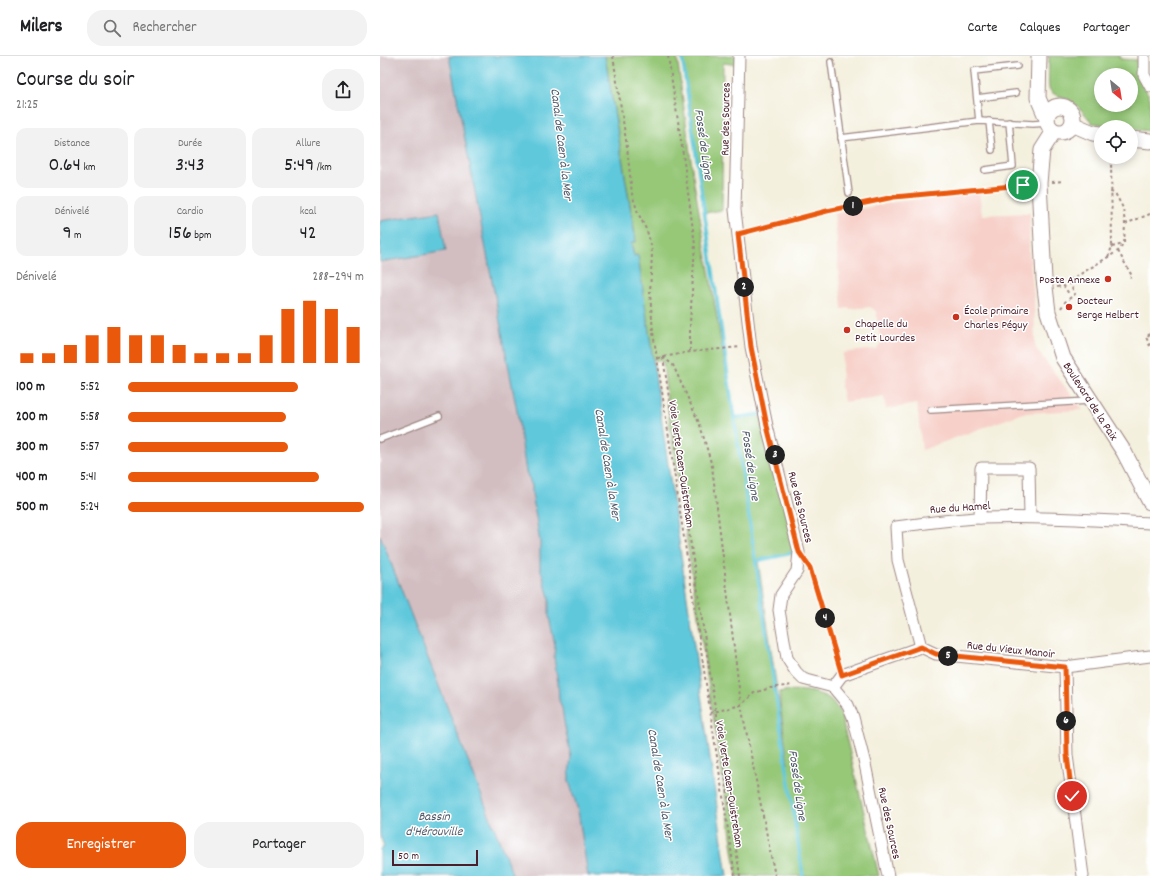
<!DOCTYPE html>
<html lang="fr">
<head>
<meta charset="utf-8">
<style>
  :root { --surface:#fff; --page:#f2f2f2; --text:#202124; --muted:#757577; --line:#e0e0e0; --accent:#ea580c }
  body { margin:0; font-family:Dekko,sans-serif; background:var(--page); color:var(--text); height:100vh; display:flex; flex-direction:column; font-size:15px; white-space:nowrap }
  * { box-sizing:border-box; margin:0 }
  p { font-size:13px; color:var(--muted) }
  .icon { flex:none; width:22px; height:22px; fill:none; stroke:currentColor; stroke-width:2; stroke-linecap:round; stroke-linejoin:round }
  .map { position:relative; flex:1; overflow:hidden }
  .side { display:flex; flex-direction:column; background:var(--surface); width:380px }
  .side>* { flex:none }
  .needle { width:26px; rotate:150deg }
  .tools { position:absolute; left:714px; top:12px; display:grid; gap:8px }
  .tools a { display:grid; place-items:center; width:44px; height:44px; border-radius:50%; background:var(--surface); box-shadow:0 2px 10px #0003; font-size:20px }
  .scale { position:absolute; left:12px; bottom:10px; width:86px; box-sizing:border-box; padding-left:4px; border:2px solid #4a1f2b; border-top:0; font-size:11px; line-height:14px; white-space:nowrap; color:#4a1f2b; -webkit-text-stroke:3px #fff; paint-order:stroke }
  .pin { position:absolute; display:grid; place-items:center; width:34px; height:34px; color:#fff; margin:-17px; border:2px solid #fff; border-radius:50%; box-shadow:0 1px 4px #0007 }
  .km { position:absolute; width:20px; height:20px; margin:-10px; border-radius:50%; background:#222; color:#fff; font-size:11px; line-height:20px; text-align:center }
  .round { display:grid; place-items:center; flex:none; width:42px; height:42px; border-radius:16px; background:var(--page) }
  .overview { display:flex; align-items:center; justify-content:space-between; height:68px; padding:0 16px }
  h1 { font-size:22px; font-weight:600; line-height:30px }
  .stats { display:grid; grid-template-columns:repeat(3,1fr); gap:6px; height:68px; padding:4px 16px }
  .stats div { display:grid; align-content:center; border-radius:10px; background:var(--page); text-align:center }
  .stats b { font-size:20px; font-weight:600 }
  .stats small { font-size:11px; font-weight:400 }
  .stats p { font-size:11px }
  .chart { height:112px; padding:8px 16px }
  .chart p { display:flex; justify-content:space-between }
  .chart svg { width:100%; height:72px; margin-top:4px; stroke:var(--accent); stroke-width:6 }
  .action { display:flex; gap:8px; margin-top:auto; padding:8px 16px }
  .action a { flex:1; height:46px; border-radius:16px; background:var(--accent); color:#fff; font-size:16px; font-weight:600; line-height:46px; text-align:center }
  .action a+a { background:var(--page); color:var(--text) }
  ul { padding:0 16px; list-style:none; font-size:13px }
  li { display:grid; grid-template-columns:64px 48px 1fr; align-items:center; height:30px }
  li i { height:10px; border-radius:5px; background:var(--accent) }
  header { display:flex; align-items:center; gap:24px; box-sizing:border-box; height:56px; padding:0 20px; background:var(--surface); border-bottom:1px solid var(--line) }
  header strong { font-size:19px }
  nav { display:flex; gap:22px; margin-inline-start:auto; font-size:14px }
  .search { width:280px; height:36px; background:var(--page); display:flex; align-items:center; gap:10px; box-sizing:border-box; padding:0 14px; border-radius:16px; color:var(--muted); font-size:15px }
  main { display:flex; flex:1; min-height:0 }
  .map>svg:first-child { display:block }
  .built { fill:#f7d0c9 }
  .industrial { fill:#d2bec1 }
  .green { fill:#96c878; stroke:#707452; fill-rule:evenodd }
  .water { fill:#5fc8db; stroke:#547483 }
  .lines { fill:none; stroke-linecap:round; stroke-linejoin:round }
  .stream { stroke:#5fc8db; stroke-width:3.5 }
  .lane-casing { stroke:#9f8884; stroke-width:8 }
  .street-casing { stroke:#9f8884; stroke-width:13 }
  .secondary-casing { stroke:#9f8884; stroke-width:17 }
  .path { stroke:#9f8884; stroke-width:2; stroke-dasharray:3 3; stroke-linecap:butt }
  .lane { stroke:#fff; stroke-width:5.5 }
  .street { stroke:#fff; stroke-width:11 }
  .secondary { stroke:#fff; stroke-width:15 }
  .route-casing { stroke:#fff; stroke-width:8 }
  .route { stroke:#ea580c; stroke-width:5 }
  .poi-dot { fill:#c8321e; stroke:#fff; stroke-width:1.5 }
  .labels { text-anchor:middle; stroke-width:3; stroke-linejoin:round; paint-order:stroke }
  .street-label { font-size:12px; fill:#4a1f2b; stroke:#fff }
  .poi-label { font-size:12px; fill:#4a1f2b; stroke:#fff; text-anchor:start }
  .water-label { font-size:13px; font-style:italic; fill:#515a69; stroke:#fff }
</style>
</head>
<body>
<header>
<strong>Milers</strong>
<div class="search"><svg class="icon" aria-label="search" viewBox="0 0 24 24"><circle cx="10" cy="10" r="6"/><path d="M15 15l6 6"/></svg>Rechercher</div>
<nav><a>Carte</a><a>Calques</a><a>Partager</a></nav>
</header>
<main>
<section class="side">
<div class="overview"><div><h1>Course du soir</h1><p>21:25</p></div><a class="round"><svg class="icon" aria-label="share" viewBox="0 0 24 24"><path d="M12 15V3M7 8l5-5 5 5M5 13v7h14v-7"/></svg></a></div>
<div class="stats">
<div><p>Distance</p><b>0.64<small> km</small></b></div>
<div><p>Durée</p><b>3:43</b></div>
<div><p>Allure</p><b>5:49<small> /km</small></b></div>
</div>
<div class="stats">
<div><p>Dénivelé</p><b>9<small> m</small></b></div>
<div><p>Cardio</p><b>156<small> bpm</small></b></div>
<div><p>kcal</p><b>42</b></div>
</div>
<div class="chart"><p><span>Dénivelé</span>288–294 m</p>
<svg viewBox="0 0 160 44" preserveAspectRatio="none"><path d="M5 44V38M15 44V38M25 44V33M35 44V27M45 44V22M55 44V27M65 44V27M75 44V33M85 44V38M95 44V38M105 44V38M115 44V27M125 44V11M135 44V6M145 44V11M155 44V22"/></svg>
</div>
<ul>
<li><b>100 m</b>5:52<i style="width:72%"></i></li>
<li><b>200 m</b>5:58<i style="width:67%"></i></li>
<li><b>300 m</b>5:57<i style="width:68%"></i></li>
<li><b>400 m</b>5:41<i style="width:81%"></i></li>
<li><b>500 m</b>5:24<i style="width:100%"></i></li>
</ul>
<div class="action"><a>Enregistrer</a><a>Partager</a></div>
</section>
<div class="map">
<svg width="770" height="820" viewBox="0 0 770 820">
  <rect width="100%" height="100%" fill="#fff"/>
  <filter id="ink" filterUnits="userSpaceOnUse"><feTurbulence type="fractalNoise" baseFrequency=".025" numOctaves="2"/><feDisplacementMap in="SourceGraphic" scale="8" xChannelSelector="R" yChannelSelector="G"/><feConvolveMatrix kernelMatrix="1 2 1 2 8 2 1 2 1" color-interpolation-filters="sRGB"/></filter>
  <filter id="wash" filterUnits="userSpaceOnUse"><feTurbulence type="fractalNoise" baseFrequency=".012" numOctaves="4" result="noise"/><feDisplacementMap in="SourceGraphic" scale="16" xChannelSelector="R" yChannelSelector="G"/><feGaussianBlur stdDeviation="0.9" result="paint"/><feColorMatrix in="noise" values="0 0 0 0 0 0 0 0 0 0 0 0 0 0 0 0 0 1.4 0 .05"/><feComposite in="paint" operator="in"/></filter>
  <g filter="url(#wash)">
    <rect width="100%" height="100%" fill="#f4f0de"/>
    <path class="built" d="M599,136L602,159L650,157L649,196L654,241L655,289L656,293L703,354L643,357L542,394L537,348L506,353L504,340L464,346L461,331L463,297L496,293L501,287L496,255L490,251L470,253V252L462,253L457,197V183L454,158L516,146Z"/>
    <path class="industrial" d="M0,0H69L137,355L146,416L152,430V438L160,486V511L169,541V561L175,589L174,601L178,627L179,644L182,652L184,666L191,701L189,719V725L198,754L208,820H133L0,479Z"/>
    <g class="green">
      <path d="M225,0H297L314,126L354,362L385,359L417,496L378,505L408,708L400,648V636C413,632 439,635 450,643C455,648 458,653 461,659L499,820H357L290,372L283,306L272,303L257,199L254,200L251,187L256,186Z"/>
      <path d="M302,0H359V9L343,7L342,154L325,157Z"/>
      <path d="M669,0H740V3L758,4L759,21L770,42V75L751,73V71H739L712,67C705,58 698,49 688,43C681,40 672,40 669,32C668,27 669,7 669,0ZM721,19H751V49H721Z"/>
    </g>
    <g class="water">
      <path d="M69,0H225L256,186L251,187L254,200L258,199L347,820H208L198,754L189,725V719L191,701L184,666L182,652L179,644L178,627L174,601L175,589L169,561V541L160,511V486L152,437V430L146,416L137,355Z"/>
      <path d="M59,156L66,195L0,206V165Z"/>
      <path d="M0,479L133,820H0V793L4,791L0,779Z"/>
    </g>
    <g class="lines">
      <g class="stream">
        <path d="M302,0L354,362L423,820"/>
        <path d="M354,362L382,358"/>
        <path d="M376,505L417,496"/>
      </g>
    </g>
  </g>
  <g filter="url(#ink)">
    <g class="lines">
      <defs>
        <g id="lane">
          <path d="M451,6L469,137"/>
          <path d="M597,42L636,37"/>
          <path d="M599,65L594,15L637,10"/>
          <path d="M609,65L612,94"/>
          <path d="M461,82L599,65L653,68L667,67"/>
          <path d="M605,114L633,110L629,66"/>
          <path d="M551,354L709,345"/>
          <path d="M0,383L59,360"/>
        </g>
        <g id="street">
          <path d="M359,0L355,154L371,291L387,370L419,496L417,515L401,539L399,554L407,602L416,616L423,623L453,631L468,649L473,661L485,708L508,820"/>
          <path d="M764,0V19L770,30"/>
          <path d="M600,462L601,412H649L650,461"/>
          <path d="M541,591L518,504L516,471C544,467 573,463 601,462C658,460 714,464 770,467"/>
          <path d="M685,611L687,699L703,820"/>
          <path d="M453,631L462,619L541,591L556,598L685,611L770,600"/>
        </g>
        <g id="secondary">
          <path d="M659,0L658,42L667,63"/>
          <circle cx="680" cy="63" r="13"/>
          <path d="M692,68L713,77L721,78"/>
          <path d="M674,75L662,94L659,127L664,223L668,256L683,302L744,396L770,446"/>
          <path d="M751,83L770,85"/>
        </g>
      </defs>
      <use href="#lane" class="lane-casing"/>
      <use href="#street" class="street-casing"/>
      <use href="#secondary" class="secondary-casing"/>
      <g class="path">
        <path d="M233,0L247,91L252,138L258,157L267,175L271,189L272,198L270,237L273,276L355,820"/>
        <path d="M288,0L302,91L315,189L310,267V296"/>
        <path d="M672,126L683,125"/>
        <path d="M745,168L770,158"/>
        <path d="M368,176L447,155L514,141L647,129"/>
        <path d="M732,191L743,188"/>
        <path d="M738,195L752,220L750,222"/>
        <path d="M728,201L732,191L731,101"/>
        <path d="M677,231L684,230L689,238"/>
        <path d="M681,252L685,246L695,238L689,225L738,195L744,188L745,168L743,152L735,137L730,136"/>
        <path d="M770,278L766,281L770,290"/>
        <path d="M283,301L293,309L320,369L332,410L361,649L395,820"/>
        <path d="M283,301L360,820"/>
        <path d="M278,302L310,296L360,291"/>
        <path d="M429,511L459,608"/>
        <path d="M330,657L361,649L374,637L390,632L413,629"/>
      </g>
      <use href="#lane" class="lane"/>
      <use href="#street" class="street"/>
      <use href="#secondary" class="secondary"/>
    </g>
  </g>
  <g class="lines" filter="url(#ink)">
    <defs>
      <path id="route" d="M643,129L514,141L447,155L358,178L371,291L387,370L419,496L430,512L462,619L541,591L556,598L685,611L687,699L692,740"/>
    </defs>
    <use href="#route" class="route-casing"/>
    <use href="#route" class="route"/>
  </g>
  <g class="poi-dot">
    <circle cx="728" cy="223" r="4"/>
    <circle cx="689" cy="251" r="4"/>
    <circle cx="576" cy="261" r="4"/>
    <circle cx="467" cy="274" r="4"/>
  </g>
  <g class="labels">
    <g class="street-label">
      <text transform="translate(345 63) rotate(-89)" y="4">Rue des Sources</text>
      <text transform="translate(711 345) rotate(57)" y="4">Boulevard de la Paix</text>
      <text transform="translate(302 408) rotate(82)" y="4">Voie Verte Caen-Ouistreham</text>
      <text transform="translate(421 451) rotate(76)" y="4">Rue des Sources</text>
      <text transform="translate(580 451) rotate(-4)" y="4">Rue du Hamel</text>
      <text transform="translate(631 593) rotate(6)" y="4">Rue du Vieux Manoir</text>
      <text transform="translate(350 728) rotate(81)" y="4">Voie Verte Caen-Ouistreham</text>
      <text transform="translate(510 767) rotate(78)" y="4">Rue des Sources</text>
    </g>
    <g class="poi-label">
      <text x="720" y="227" text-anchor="end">Poste Annexe</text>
      <text x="697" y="248">Docteur<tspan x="697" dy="14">Serge Helbert</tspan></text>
      <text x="584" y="258">École primaire<tspan x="584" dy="14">Charles Péguy</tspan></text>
      <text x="475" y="271">Chapelle du<tspan x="475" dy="14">Petit Lourdes</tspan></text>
    </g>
    <g class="water-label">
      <text transform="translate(183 88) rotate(83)" y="5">Canal de Caen à la Mer</text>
      <text transform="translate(325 88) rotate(82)" y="5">Fossé de Ligne</text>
      <text transform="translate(229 408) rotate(81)" y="5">Canal de Caen à la Mer</text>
      <text transform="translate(372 409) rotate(82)" y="5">Fossé de Ligne</text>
      <text transform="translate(282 728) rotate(81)" y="5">Canal de Caen à la Mer</text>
      <text transform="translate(419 729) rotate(82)" y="5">Fossé de Ligne</text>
      <text x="54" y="764">Bassin<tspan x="54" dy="15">d'Hérouville</tspan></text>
    </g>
  </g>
</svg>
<div class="tools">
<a><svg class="needle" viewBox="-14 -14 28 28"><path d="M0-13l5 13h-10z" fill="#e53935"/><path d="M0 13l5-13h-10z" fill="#757577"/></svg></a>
<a><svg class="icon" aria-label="locate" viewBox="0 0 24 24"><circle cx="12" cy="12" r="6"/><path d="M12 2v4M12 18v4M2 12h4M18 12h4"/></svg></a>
</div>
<div class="scale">50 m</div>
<div class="pin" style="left:643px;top:129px;background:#1e9e55"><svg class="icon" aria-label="arrive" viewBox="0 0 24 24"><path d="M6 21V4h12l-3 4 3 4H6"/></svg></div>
<div class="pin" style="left:692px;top:740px;background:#d93025"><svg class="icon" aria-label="check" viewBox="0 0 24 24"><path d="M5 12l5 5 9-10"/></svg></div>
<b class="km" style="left:473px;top:150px">1</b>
<b class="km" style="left:364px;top:231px">2</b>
<b class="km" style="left:395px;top:399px">3</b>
<b class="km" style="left:445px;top:562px">4</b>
<b class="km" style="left:568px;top:600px">5</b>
<b class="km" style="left:686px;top:665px">6</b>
</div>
</main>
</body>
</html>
